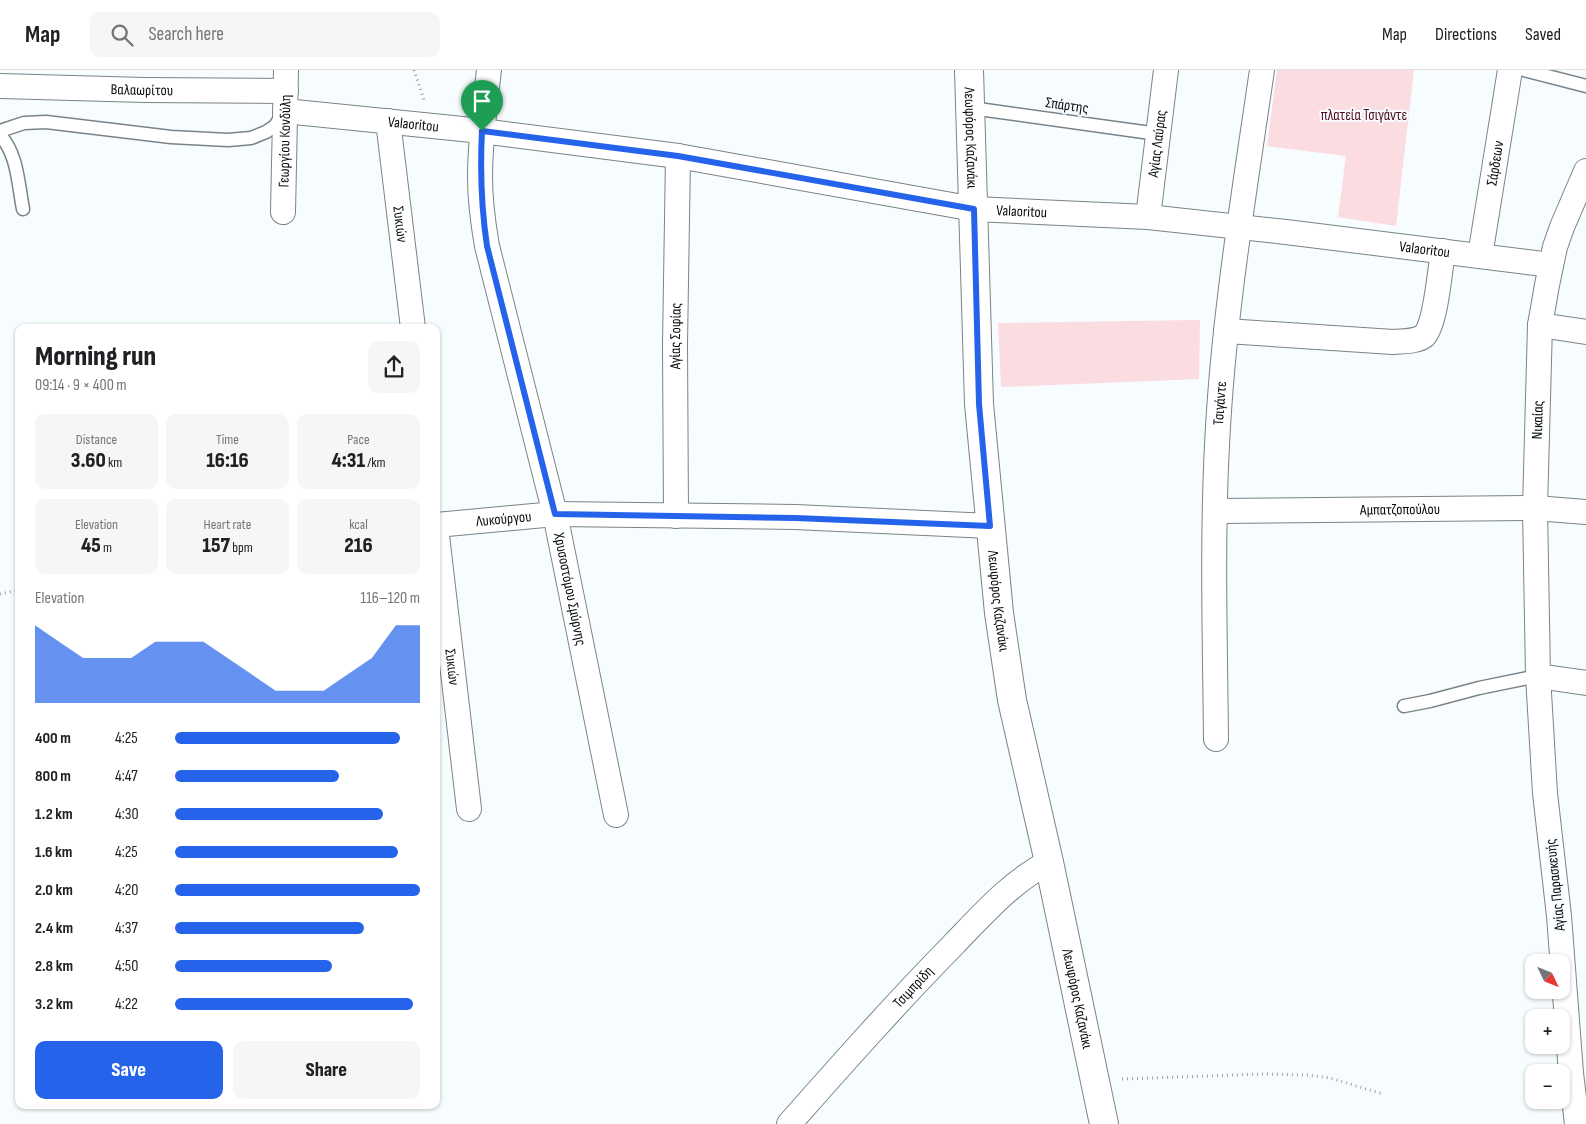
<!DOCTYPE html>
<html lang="en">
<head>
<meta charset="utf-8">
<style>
  :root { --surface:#fff; --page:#f6f6f6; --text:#202124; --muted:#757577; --line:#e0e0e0; --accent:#2563eb }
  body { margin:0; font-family:"Sofia Sans Condensed",sans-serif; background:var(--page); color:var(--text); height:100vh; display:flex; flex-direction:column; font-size:19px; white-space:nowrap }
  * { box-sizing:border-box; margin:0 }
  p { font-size:16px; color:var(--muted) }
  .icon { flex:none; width:28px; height:28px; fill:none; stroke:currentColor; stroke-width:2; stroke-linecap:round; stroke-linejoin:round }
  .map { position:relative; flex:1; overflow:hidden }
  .drawer { position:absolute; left:15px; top:254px; width:425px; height:785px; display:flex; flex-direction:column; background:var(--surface); border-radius:10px; box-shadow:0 1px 4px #0004 }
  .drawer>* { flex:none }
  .needle { width:32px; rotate:133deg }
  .tools { position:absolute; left:1525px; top:884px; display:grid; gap:10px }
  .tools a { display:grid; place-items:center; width:45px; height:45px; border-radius:10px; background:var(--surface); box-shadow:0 1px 4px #0004; font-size:25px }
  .pin { position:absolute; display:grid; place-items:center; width:42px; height:42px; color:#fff; margin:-51px -21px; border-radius:50% 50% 50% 0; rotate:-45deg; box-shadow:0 0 5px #0007 }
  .pin .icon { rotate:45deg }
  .round { display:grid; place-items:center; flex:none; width:52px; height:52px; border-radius:10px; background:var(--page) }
  .head { display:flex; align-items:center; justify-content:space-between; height:85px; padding:0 20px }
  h1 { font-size:28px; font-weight:800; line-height:38px }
  .stats { display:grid; grid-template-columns:repeat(3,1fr); gap:8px; height:85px; padding:5px 20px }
  .stats div { display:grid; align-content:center; border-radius:10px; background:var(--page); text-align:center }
  .stats b { font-size:21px; font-weight:800 }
  .stats small { font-size:14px; font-weight:400 }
  .stats p { font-size:14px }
  .chart { height:140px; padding:10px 20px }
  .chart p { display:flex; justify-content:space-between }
  .chart svg { width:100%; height:90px; margin-top:5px; fill:var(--accent); opacity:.7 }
  .action { display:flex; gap:10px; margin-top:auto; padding:10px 20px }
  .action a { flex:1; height:58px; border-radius:10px; background:var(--accent); color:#fff; font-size:20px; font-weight:800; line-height:58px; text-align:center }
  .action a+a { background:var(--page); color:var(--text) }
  ul { padding:0 20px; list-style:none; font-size:16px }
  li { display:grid; grid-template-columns:80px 60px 1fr; align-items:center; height:38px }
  li i { height:12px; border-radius:6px; background:var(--accent) }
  header { display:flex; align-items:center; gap:30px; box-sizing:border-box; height:70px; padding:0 25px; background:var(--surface); border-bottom:1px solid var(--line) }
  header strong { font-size:24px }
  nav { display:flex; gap:28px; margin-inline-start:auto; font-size:18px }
  .search { width:350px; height:45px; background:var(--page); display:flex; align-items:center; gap:12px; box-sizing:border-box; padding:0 18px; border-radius:10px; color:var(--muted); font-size:19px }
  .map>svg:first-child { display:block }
  .green { fill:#fbdce0 }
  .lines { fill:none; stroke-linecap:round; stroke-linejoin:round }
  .service-casing { stroke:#798389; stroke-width:15 }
  .minor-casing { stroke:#798389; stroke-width:26 }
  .tertiary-casing { stroke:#798389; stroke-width:30 }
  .path { stroke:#9ea2a4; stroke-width:3; stroke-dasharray:1 4; stroke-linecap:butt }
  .service { stroke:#fff; stroke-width:12 }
  .minor { stroke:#fff; stroke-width:24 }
  .tertiary { stroke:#fff; stroke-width:28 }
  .route-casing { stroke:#fff; stroke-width:10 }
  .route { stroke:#2563eb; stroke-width:6 }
  .labels { text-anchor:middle; stroke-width:4; stroke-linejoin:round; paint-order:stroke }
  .street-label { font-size:15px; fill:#080c0e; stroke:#f7fcfe }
  .park-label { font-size:15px; fill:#520c21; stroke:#f7fcfe }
</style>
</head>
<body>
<header>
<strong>Map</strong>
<div class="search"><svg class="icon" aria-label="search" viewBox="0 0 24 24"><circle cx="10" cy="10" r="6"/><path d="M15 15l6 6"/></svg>Search here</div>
<nav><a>Map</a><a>Directions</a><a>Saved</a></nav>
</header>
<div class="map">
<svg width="1586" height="1054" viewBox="0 0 1586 1054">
  <rect width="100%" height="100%" fill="#f7fcfe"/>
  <g class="green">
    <path d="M1277,0H1414L1396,156L1338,147L1346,86L1267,76Z"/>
    <path d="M1200,250L1199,309L1001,317L998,253Z"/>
  </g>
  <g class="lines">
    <defs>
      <g id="service">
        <path d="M1524,0L1586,16"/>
        <path d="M971,38L1158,64"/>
        <path d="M0,61L24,53L46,52L171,67L228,70L251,68L266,62L275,56L282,45"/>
        <path d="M0,65C18,85 18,114 23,139"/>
        <path d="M1404,636L1430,631L1479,618L1538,606"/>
      </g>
      <g id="minor">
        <path id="s1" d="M489,0C485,35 480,71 480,107C480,130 483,153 487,176L555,444L616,745"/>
        <path id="s2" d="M0,16L145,20L286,21"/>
        <path id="s3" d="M285,41L482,61L678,86L974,139L1148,147L1286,162L1551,195"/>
        <path id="s4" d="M388,51L413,258"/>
        <path id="s5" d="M283,142L286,0"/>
        <path id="s6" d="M1148,147L1166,0"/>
        <path id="s7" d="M1480,186L1510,0"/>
        <path d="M1540,255L1586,262"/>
        <path d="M1226,261L1393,272C1403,271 1416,272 1424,266C1436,254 1440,199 1443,181"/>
        <path id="s8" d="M1215,441L1535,438L1586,442"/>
        <path id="s9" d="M676,446L675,275L678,86"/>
        <path id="s10" d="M436,455L555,444L795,447L990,456"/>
        <path id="s11" d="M436,457L469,739"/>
        <path d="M1538,606L1586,613"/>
        <path id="s12" d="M1216,669C1215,571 1212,473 1217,375C1223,249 1244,124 1262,0"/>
        <path id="s13" d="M789,1054C843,993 897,932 954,874C983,844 1012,811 1049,792"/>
        <path id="s14" d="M1577,1054L1571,1003L1559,846L1545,723L1538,606L1535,438L1540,255L1547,215L1555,177L1562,157L1586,101"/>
      </g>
      <g id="tertiary">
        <path id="s15" d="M969,0L979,334L999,543L1012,630L1049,792L1104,1054"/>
      </g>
    </defs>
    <use href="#service" class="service-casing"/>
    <use href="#minor" class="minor-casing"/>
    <use href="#tertiary" class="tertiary-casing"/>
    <g class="path">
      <path d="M414,0L424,30"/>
      <path d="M0,524L19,520"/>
      <path d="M1122,1009L1263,1004L1308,1005L1330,1008L1383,1024"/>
    </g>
    <use href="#service" class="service"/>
    <use href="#minor" class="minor"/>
    <use href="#tertiary" class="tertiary"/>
  </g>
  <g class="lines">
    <defs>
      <path id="route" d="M482,61L678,86L974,139L979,334L990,456L795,448L555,444L487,176C481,136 480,100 482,61Z"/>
    </defs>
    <use href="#route" class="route-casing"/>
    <use href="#route" class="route"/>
  </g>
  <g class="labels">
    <g class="street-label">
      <text dy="5" stroke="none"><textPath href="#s2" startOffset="142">Βαλαωρίτου</textPath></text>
      <text transform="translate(1067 35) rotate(8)" y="5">Σπάρτης</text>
      <text dy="5" stroke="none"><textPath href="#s3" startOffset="129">Valaoritou</textPath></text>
      <text dy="5" stroke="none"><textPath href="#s15" startOffset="68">Λεωφόρος Καζανάκι</textPath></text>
      <text dy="5" stroke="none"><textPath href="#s5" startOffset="71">Γεωργίου Κονδύλη</textPath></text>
      <text dy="5" stroke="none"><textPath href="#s6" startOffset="74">Αγίας Λαύρας</textPath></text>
      <text dy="5" stroke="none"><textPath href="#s7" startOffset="94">Σάρδεων</textPath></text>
      <text dy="5" stroke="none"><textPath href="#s3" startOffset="744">Valaoritou</textPath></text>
      <text dy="5" stroke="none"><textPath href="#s4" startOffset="104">Συκιών</textPath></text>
      <text dy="5" stroke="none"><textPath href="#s3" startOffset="1149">Valaoritou</textPath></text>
      <text dy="5" stroke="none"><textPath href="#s9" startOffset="180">Αγίας Σοφίας</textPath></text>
      <text dy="5" stroke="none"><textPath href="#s12" startOffset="336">Τσιγάντε</textPath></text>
      <text dy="5" stroke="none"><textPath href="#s14" startOffset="706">Νικαίας</textPath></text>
      <text dy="5" stroke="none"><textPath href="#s8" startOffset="185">Αμπατζοπούλου</textPath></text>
      <text dy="5" stroke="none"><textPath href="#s10" startOffset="68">Λυκούργου</textPath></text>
      <text dy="5" stroke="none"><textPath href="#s1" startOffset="530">Χρυσοστόμου Σμύρνης</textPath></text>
      <text dy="5" stroke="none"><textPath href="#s15" startOffset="532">Λεωφόρος Καζανάκι</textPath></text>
      <text dy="5" stroke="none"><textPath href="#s11" startOffset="141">Συκιών</textPath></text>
      <text transform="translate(1555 815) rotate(-96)" y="5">Αγίας Παρασκευής</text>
      <text dy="5" stroke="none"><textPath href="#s13" startOffset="185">Τσιμπρίδη</textPath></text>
      <text dy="5" stroke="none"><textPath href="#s15" startOffset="938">Λεωφόρος Καζανάκι</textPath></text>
    </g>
    <g class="park-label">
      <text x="1364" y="50">πλατεία Τσιγάντε</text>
    </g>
  </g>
</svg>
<div class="tools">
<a><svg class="needle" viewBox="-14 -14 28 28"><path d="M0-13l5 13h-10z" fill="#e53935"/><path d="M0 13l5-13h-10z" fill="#757577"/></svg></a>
<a>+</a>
<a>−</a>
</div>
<div class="pin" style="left:482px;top:61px;background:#1e9e55"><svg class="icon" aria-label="arrive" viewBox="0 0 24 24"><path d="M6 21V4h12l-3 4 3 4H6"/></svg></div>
<section class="drawer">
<div class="head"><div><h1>Morning run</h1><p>09:14 · 9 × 400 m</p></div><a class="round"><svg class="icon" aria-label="share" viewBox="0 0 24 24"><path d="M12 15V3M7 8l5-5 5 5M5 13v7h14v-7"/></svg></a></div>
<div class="stats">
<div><p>Distance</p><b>3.60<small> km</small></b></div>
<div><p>Time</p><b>16:16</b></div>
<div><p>Pace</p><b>4:31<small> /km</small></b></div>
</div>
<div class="stats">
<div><p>Elevation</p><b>45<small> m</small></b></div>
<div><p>Heart rate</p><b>157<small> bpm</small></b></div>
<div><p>kcal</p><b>216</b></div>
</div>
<div class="chart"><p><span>Elevation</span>116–120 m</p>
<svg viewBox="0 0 160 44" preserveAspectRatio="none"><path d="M0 44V6L10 14L20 22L30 22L40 22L50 14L60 14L70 14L80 22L90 30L100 38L110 38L120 38L130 30L140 22L150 6L160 6V44z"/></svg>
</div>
<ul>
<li><b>400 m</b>4:25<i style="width:92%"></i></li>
<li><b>800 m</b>4:47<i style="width:67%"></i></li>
<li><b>1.2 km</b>4:30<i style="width:85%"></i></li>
<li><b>1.6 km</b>4:25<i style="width:91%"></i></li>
<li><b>2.0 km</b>4:20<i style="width:100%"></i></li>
<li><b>2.4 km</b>4:37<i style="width:77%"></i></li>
<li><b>2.8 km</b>4:50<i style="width:64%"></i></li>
<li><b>3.2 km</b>4:22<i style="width:97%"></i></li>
</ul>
<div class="action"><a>Save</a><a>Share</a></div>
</section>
</div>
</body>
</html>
